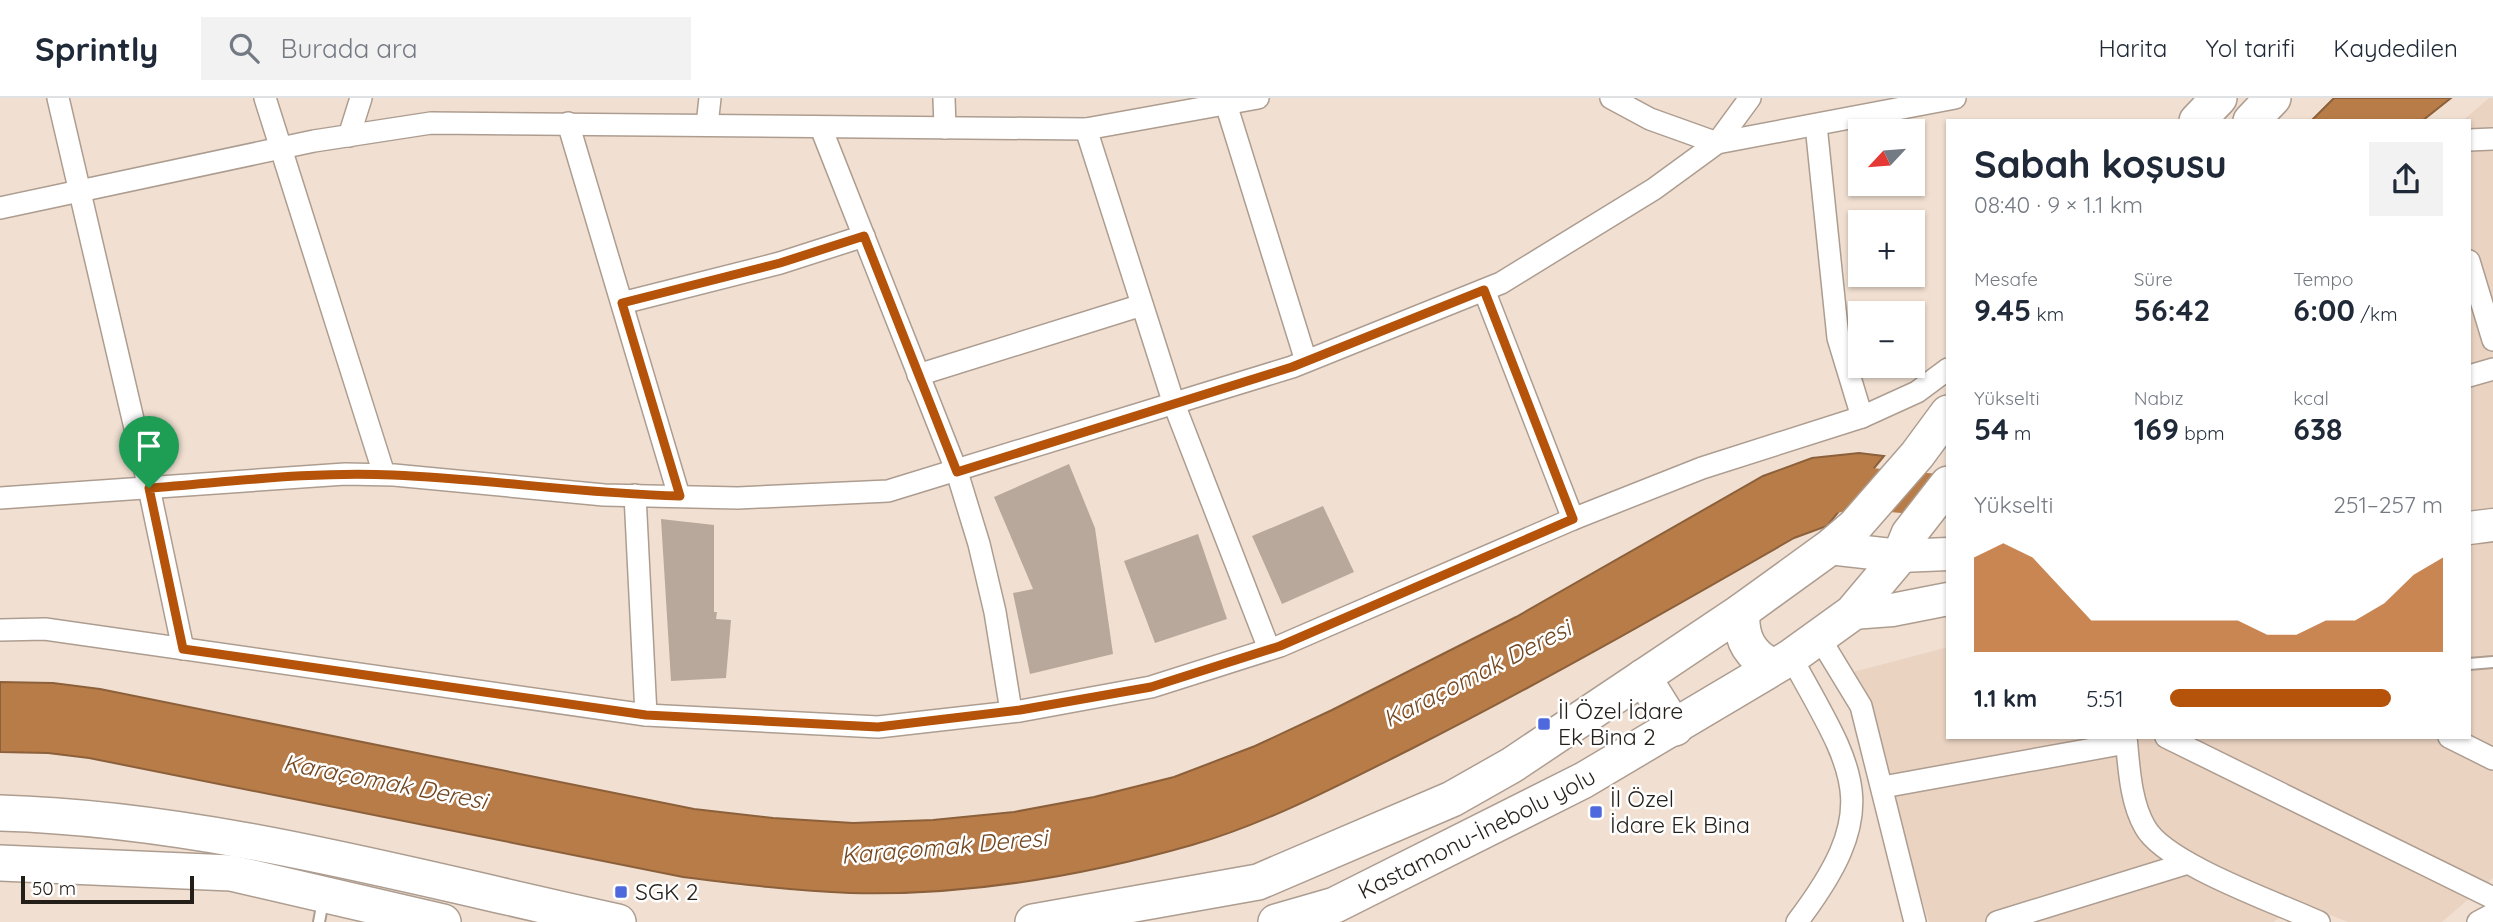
<!DOCTYPE html>
<html lang="tr">
<head>
<meta charset="utf-8">
<style>
  :root { --surface:#fff; --page:#f2f2f3; --text:#1f2937; --muted:#747a83; --line:#e0e1e3; --accent:#b45309 }
  body { margin:0; font-family:Quicksand,sans-serif; background:var(--page); color:var(--text); height:100vh; display:flex; flex-direction:column; font-size:26px; white-space:nowrap }
  * { box-sizing:border-box; margin:0 }
  p { font-size:23px; color:var(--muted) }
  .icon { flex:none; width:38px; height:38px; fill:none; stroke:currentColor; stroke-width:2; stroke-linecap:round; stroke-linejoin:round }
  .map { position:relative; flex:1; overflow:hidden }
  .sheet { position:absolute; left:1946px; top:21px; width:525px; height:620px; display:flex; flex-direction:column; background:var(--surface); border-radius:0px; box-shadow:0 2px 5px #0004 }
  .sheet>* { flex:none }
  .needle { width:46px; rotate:244deg }
  .fabs { position:absolute; left:1848px; top:21px; display:grid; gap:14px }
  .fabs a { display:grid; place-items:center; width:77px; height:77px; border-radius:0px; background:var(--surface); box-shadow:0 2px 5px #0004; font-size:35px }
  .scale { position:absolute; left:21px; bottom:18px; width:173px; box-sizing:border-box; padding-left:7px; border:4px solid #241e19; border-top:0; font-size:19px; line-height:24px; white-space:nowrap; color:#241e19; -webkit-text-stroke:5px #fff; paint-order:stroke }
  .pin { position:absolute; display:grid; place-items:center; width:60px; height:60px; color:#fff; margin:-72px -30px; border-radius:50% 50% 50% 0; rotate:-45deg; box-shadow:0 0 7px #0007 }
  .pin .icon { rotate:45deg }
  .round { display:grid; place-items:center; flex:none; width:74px; height:74px; border-radius:0px; background:var(--page) }
  .headline { display:flex; align-items:center; justify-content:space-between; height:119px; padding:0 28px }
  h1 { font-size:38px; font-weight:800; line-height:52px }
  .figures { display:grid; grid-template-columns:repeat(3,1fr); gap:10px; height:119px; padding:7px 28px }
  .figures div { display:grid; align-content:center }
  .figures b { font-size:30px; font-weight:800 }
  .figures small { font-size:19px; font-weight:400 }
  .figures p { font-size:19px }
  .chart { height:196px; padding:14px 28px }
  .chart p { display:flex; justify-content:space-between }
  .chart svg { width:100%; height:126px; margin-top:7px; fill:var(--accent); opacity:.7 }
  ul { padding:0 28px; list-style:none; font-size:23px }
  li { display:grid; grid-template-columns:112px 84px 1fr; align-items:center; height:52px }
  li i { height:18px; border-radius:9px; background:var(--accent) }
  header { display:flex; align-items:center; gap:42px; box-sizing:border-box; height:98px; padding:0 35px; background:var(--surface); border-bottom:2px solid var(--line) }
  header strong { font-size:33px }
  nav { display:flex; gap:38px; margin-inline-start:auto; font-size:24px }
  .search { width:490px; height:63px; background:var(--page); display:flex; align-items:center; gap:18px; box-sizing:border-box; padding:0 24px; border-radius:0px; color:var(--muted); font-size:26px }
  .map>svg:first-child { display:block }
  .built { fill:#ebd3c2 }
  .water { fill:#b87c48; stroke:#8c603a; stroke-width:2 }
  .lines { fill:none; stroke-linecap:round; stroke-linejoin:round }
  .river { stroke:#b87c48; stroke-width:42 }
  .building { fill:#b8a89b }
  .lane-casing { stroke:#ad9d90; stroke-width:14 }
  .street-casing { stroke:#ad9d90; stroke-width:24 }
  .secondary-casing { stroke:#ad9d90; stroke-width:35 }
  .primary-casing { stroke:#ad9d90; stroke-width:38 }
  .lane { stroke:#fff; stroke-width:10 }
  .street { stroke:#fff; stroke-width:21 }
  .secondary { stroke:#fff; stroke-width:32 }
  .primary { stroke:#fff; stroke-width:35 }
  .route-casing { stroke:#fff; stroke-width:14 }
  .route { stroke:#b45309; stroke-width:9 }
  .poi-dot { fill:#4e68dd; stroke:#fff; stroke-width:2.5 }
  .labels { text-anchor:middle; stroke-width:5; stroke-linejoin:round; paint-order:stroke }
  .poi-label { font-size:23px; fill:#241e19; stroke:#fff; text-anchor:start }
  .street-label { font-size:23px; fill:#241e19; stroke:#fff }
  .water-label { font-size:24px; font-style:italic; fill:#724721; stroke:#fff }
</style>
</head>
<body>
<header>
<strong>Sprintly</strong>
<div class="search"><svg class="icon" aria-label="search" viewBox="0 0 24 24"><circle cx="10" cy="10" r="6"/><path d="M15 15l6 6"/></svg>Burada ara</div>
<nav><a>Harita</a><a>Yol tarifi</a><a>Kaydedilen</a></nav>
</header>
<div class="map">
<svg width="2493" height="824" viewBox="0 0 2493 824">
  <rect width="100%" height="100%" fill="#f1e0d2"/>
  <path class="built" d="M2489,0H2493V780L2442,824H2348L2302,806L2273,824H1929L1853,574L1948,549V639H2469V23H2462Z"/>
  <g class="water">
    <path d="M2334,0H2451L2422,23H2311Z"/>
    <path d="M1859,355L1884,358L1827,428L1794,440C1667,513 1541,585 1411,651C1341,686 1268,725 1192,747C1083,778 964,798 850,795C794,793 739,786 683,779L89,660L48,655L0,654V584L53,585L100,591L694,711L773,720L853,725L933,722L1014,714L1094,699L1174,679L1255,648L1332,612L1516,519L1763,378L1812,360Z"/>
  </g>
  <g class="lines">
    <path class="river" d="M1803,399L1858,390L1948,398"/>
  </g>
  <g class="building">
    <path d="M1069,366L1095,430L1113,556L1030,576L1013,495L1033,491L994,399Z"/>
    <path d="M1323,408L1354,474L1282,506L1252,438Z"/>
    <path d="M661,421L714,427V514H717L716,521L731,522L726,580L671,583Z"/>
    <path d="M1198,436L1227,521L1155,545L1124,463Z"/>
  </g>
  <g class="lines">
    <defs>
      <g id="lane">
        <path d="M2469,566L2493,564"/>
        <path d="M319,824L323,803"/>
      </g>
      <g id="street">
        <path d="M58,0L149,390L183,551"/>
        <path d="M265,0L384,376"/>
        <path d="M944,0L945,30"/>
        <path d="M1611,0L1650,21L1717,45L1955,0"/>
        <path d="M1226,6L1306,263"/>
        <path d="M568,25L679,398"/>
        <path d="M707,27L710,0"/>
        <path d="M1816,27L1838,240L1862,319"/>
        <path d="M821,30L957,374L979,446L995,514L1011,613"/>
        <path d="M1086,31L1174,306L1269,551"/>
        <path d="M349,38L361,0"/>
        <path d="M2469,42L2493,41"/>
        <path d="M0,110L314,43L431,25L1086,31L1258,0"/>
        <path d="M2469,163L2493,242"/>
        <path d="M1484,192L1573,421"/>
        <path d="M622,205L780,165L864,138"/>
        <path d="M918,277L1142,207"/>
        <path d="M2469,278L2493,271"/>
        <path d="M635,397L646,617"/>
        <path d="M0,400L345,376L394,377L604,397L738,400L888,393L1292,269L1501,185L1654,91L1717,45L1750,0"/>
        <path d="M0,532L45,531L646,617L878,629L1020,613L1151,589L1280,548L1573,421L1702,370L1862,319L1917,294L1948,271"/>
        <path d="M1819,539L1861,608L1915,824"/>
        <path d="M1791,559C1855,675 1885,708 1797,824"/>
        <path d="M2126,639C2129,668 2130,703 2145,729C2165,766 2278,805 2319,824"/>
        <path d="M2166,639L2493,800"/>
        <path d="M2449,639L2493,661"/>
        <path d="M1883,689L2126,645"/>
        <path d="M1997,824L2188,765"/>
        <path d="M2478,824L2493,816"/>
      </g>
      <g id="secondary">
        <path d="M2469,430L2493,427"/>
        <path d="M1829,450L1900,458L1948,456"/>
        <path d="M1852,515L1892,512L1948,501"/>
      </g>
      <g id="primary">
        <path d="M2197,23L2219,0"/>
        <path d="M2251,23L2273,0"/>
        <path d="M1742,513C1740,539 1749,557 1772,568"/>
        <path d="M1643,579L1675,630"/>
        <path d="M0,715C209,721 415,780 618,824"/>
        <path d="M0,765L231,775L443,824"/>
        <path d="M1033,824L1258,784L1452,701L1512,667L1742,513L1829,450L1855,428L1917,357L1948,315"/>
        <path id="s1" d="M1276,824L1335,807L1584,682L1791,559L1852,515L1900,458L1909,436L1948,386"/>
      </g>
    </defs>
    <use href="#lane" class="lane-casing"/>
    <use href="#street" class="street-casing"/>
    <use href="#secondary" class="secondary-casing"/>
    <use href="#primary" class="primary-casing"/>
    <use href="#lane" class="lane"/>
    <use href="#street" class="street"/>
    <use href="#secondary" class="secondary"/>
    <use href="#primary" class="primary"/>
  </g>
  <g class="lines">
    <defs>
      <path id="route" d="M864,138L957,374L1292,269L1484,192L1573,421L1280,548L1151,589L1020,612L878,629L646,617L183,551L149,390C230,384 312,373 393,377C489,381 584,396 680,398L622,205L780,165Z"/>
    </defs>
    <use href="#route" class="route-casing"/>
    <use href="#route" class="route"/>
  </g>
  <g class="poi-dot">
    <rect x="1537" y="619" width="14" height="14" rx="3.5"/>
    <rect x="1589" y="707" width="14" height="14" rx="3.5"/>
    <rect x="614" y="787" width="14" height="14" rx="3.5"/>
  </g>
  <g class="labels">
    <g class="poi-label">
      <text x="1558" y="621">İl Özel İdare<tspan x="1558" dy="26">Ek Bina 2</tspan></text>
      <text x="1610" y="709">İl Özel<tspan x="1610" dy="26">İdare Ek Bina</tspan></text>
      <text x="635" y="802">SGK 2</text>
    </g>
    <g class="street-label">
      <text dy="8" stroke="none"><textPath href="#s1" startOffset="220">Kastamonu-İnebolu yolu</textPath></text>
    </g>
    <g class="water-label">
      <text transform="translate(1477 576) rotate(-27)" y="8">Karaçomak Deresi</text>
      <text transform="translate(385 684) rotate(11)" y="8">Karaçomak Deresi</text>
      <text transform="translate(944 749) rotate(-5)" y="8">Karaçomak Deresi</text>
    </g>
  </g>
</svg>
<div class="fabs">
<a><svg class="needle" viewBox="-14 -14 28 28"><path d="M0-13l5 13h-10z" fill="#e53935"/><path d="M0 13l5-13h-10z" fill="#747a83"/></svg></a>
<a>+</a>
<a>−</a>
</div>
<div class="scale">50 m</div>
<div class="pin" style="left:149px;top:390px;background:#1e9e55"><svg class="icon" aria-label="arrive" viewBox="0 0 24 24"><path d="M6 21V4h12l-3 4 3 4H6"/></svg></div>
<section class="sheet">
<div class="headline"><div><h1>Sabah koşusu</h1><p>08:40 · 9 × 1.1 km</p></div><a class="round"><svg class="icon" aria-label="share" viewBox="0 0 24 24"><path d="M12 15V3M7 8l5-5 5 5M5 13v7h14v-7"/></svg></a></div>
<div class="figures">
<div><p>Mesafe</p><b>9.45<small> km</small></b></div>
<div><p>Süre</p><b>56:42</b></div>
<div><p>Tempo</p><b>6:00<small> /km</small></b></div>
</div>
<div class="figures">
<div><p>Yükselti</p><b>54<small> m</small></b></div>
<div><p>Nabız</p><b>169<small> bpm</small></b></div>
<div><p>kcal</p><b>638</b></div>
</div>
<div class="chart"><p><span>Yükselti</span>251–257 m</p>
<svg viewBox="0 0 160 44" preserveAspectRatio="none"><path d="M0 44V11L10 6L20 11L30 22L40 33L50 33L60 33L70 33L80 33L90 33L100 38L110 38L120 33L130 33L140 27L150 17L160 11V44z"/></svg>
</div>
<ul>
<li><b>1.1 km</b>5:51<i style="width:81%"></i></li>
</ul>
</section>
</div>
</body>
</html>
